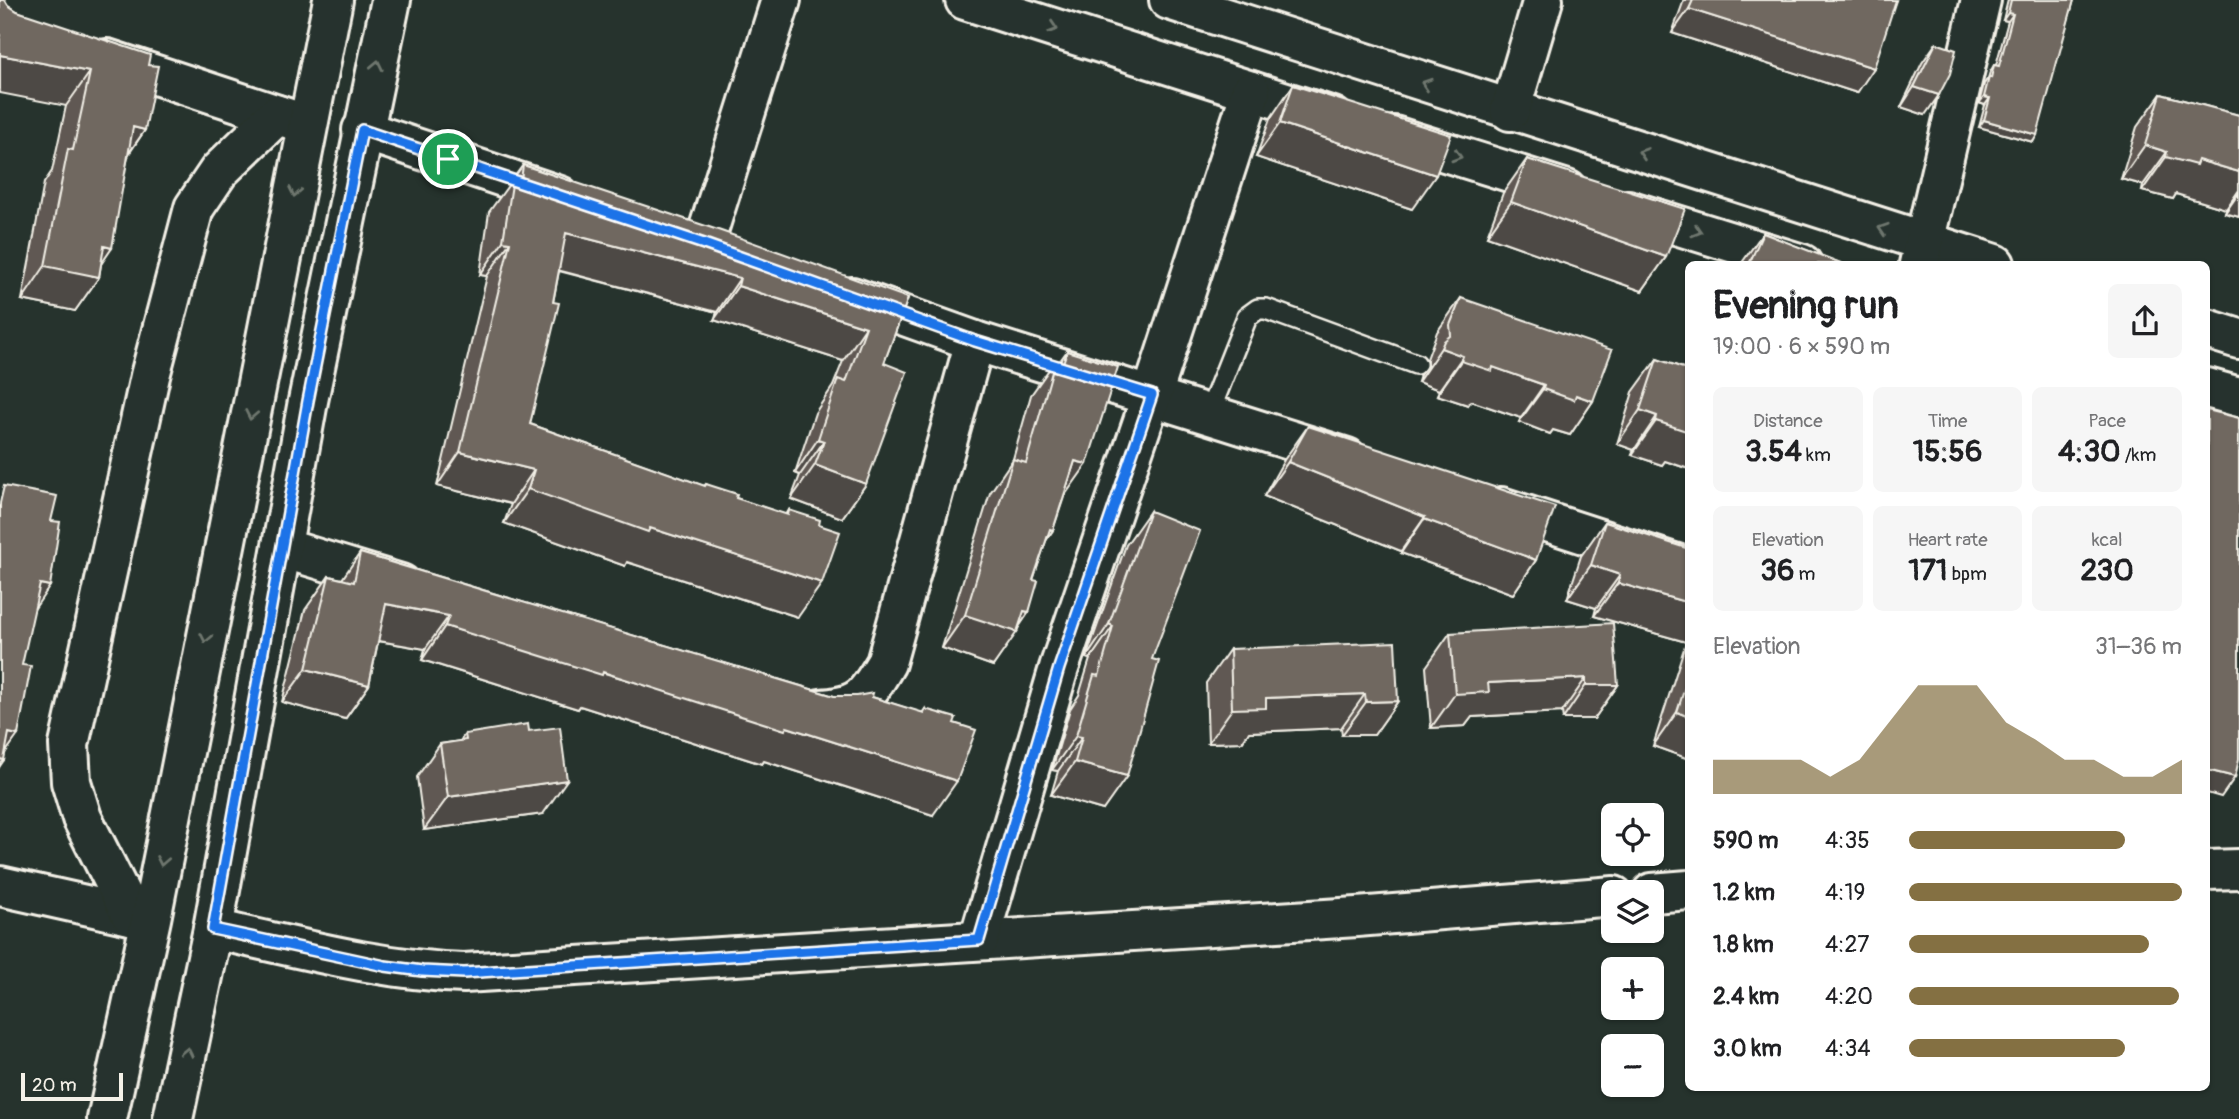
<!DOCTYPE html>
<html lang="en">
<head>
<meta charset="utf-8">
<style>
  :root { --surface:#fff; --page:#f6f6f6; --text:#202124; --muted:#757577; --accent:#847042 }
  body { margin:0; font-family:Pangolin,sans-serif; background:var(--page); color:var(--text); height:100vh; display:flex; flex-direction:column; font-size:26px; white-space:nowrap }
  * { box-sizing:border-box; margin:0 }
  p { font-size:23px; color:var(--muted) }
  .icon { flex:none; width:38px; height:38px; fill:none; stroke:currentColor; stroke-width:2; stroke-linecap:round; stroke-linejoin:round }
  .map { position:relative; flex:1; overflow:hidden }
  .panel { position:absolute; left:1685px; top:261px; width:525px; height:830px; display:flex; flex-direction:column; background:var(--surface); border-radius:10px; box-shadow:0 2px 5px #0004 }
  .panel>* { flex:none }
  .controls { position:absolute; left:1601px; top:803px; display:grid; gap:14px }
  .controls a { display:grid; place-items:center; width:63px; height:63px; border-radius:10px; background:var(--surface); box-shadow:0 2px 5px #0004; font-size:35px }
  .scale { position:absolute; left:21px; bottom:18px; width:102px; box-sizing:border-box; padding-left:7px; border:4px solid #f4f1e8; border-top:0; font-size:19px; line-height:24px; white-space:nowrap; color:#f4f1e8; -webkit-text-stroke:5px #26332d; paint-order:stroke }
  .pin { position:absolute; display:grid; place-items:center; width:60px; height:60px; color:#fff; margin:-30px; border:4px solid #fff; border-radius:50%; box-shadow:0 2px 7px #0007 }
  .round { display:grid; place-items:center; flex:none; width:74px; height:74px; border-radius:10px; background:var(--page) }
  .overview { display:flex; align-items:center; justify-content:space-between; height:119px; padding:0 28px }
  h1 { font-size:38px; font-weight:700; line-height:52px }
  .figures { display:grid; grid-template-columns:repeat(3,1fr); gap:10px; height:119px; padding:7px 28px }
  .figures div { display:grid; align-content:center; border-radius:10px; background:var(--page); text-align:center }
  .figures b { font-size:30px; font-weight:700 }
  .figures small { font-size:19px; font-weight:400 }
  .figures p { font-size:19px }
  .chart { height:196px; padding:14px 28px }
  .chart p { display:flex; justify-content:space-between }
  .chart svg { width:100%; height:126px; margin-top:7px; fill:var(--accent); opacity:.7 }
  ul { padding:0 28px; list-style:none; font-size:23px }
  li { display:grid; grid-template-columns:112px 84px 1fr; align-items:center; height:52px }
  li i { height:18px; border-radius:9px; background:var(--accent) }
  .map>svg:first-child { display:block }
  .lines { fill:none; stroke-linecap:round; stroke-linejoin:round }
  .service-casing { stroke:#f4f1e8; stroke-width:24 }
  .minor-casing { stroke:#f4f1e8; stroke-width:44 }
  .service { stroke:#26332d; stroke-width:19 }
  .minor { stroke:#26332d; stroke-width:38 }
  .wall { fill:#605953; stroke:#f4f1e8; stroke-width:2 }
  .shaded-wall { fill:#4e4944; stroke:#f4f1e8; stroke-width:2 }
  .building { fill:#706861; stroke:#f4f1e8; stroke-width:2 }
  .oneway { stroke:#6e766e }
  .route-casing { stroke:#fff; stroke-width:14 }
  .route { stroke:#1a73e8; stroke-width:9 }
</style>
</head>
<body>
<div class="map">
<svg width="2239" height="1119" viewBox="0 0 2239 1119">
  <rect width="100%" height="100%" fill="#26332d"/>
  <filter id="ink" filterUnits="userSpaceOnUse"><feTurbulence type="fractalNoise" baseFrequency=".0143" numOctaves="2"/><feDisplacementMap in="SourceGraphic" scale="14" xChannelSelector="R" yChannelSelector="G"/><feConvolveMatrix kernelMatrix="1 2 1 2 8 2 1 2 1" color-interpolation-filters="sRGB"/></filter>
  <g filter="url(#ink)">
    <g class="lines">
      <defs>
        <path id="service" d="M1209,413L1247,317L1258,309H1266L1416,364"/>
        <g id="minor">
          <path d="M965,0L1333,117"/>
          <path d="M1169,0L1995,264"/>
          <path d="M107,59L296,121"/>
          <path d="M1510,111L1543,0"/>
          <path d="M362,130L560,196"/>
          <path d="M1394,136L1567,190"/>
          <path d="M1628,210L1802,264"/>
          <path d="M704,244L781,0"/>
          <path d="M1919,264L1981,0"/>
          <path d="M852,297L975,341L1347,458"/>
          <path d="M2207,329L2239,339"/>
          <path d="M2207,388L2239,397"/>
          <path d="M1501,507L1689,568"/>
          <path d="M282,548L401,584"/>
          <path d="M820,709C861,707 866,696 886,663L975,341"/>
          <path d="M2207,870L2239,869"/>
          <path d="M0,886L148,919"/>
          <path d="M1652,893L1689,890"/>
          <path d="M131,915L82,818L71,782L69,745L150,376L194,208L219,171L277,115"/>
          <path d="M213,929C296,947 379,970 464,973L1357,917L1614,896"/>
          <path d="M979,940L1059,668L1152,395L1251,91"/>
          <path d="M107,1119L151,919L333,0"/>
          <path d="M173,1119L213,929L308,401L391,0"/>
        </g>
      </defs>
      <use href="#service" class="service-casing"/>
      <use href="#minor" class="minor-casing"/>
      <use href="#service" class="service"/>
      <use href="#minor" class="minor"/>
    </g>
    <g class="wall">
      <path d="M1684,0H1896L1857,93L1672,33Z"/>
      <path d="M2008,0H2074L2033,142L1979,127L1985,105L1979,103L1984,84L1988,78L1990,72L1994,65H1996L2008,21L2003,20Z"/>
      <path d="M8,5L17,11L148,65L145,130L129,154L101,264L99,277L75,311L22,300L44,183L52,171L66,106Z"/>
      <path d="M1936,43L1925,115L1901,107L1922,63Z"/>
      <path d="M1293,85L1412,209L1256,157L1270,119Z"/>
      <path d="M2161,94L2239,115V217L2225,213L2226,209L2176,194L2173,199L2142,191L2143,185L2121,179L2137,127Z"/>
      <path d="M1527,159L1666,257L1642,291L1487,236L1503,193Z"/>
      <path d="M523,165L908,298L884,363L866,484L842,518L791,499L800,475L795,473L815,413L833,386L843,361L714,320L717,312L559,271L530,424L704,486L706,484L736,498L786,515L789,510L798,617L627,562L625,566L504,523L511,504L437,486L487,276L480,275L489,212Z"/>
      <path d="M1763,233L1843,264H1741Z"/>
      <path d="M1461,298L1593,401L1570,435L1553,430L1550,434L1519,422L1521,418L1471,401L1468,405L1437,395L1439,390L1418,382L1420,375L1427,366V359L1437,332Z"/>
      <path d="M1067,351L1064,497L1053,530L1046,541L1033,580L1029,612L993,666L942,648L990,493L1013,459L1031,395L1055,361L1059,362Z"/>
      <path d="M1657,359L1689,370V469L1665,461L1662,465L1632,455L1634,450L1617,444L1633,392Z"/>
      <path d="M1308,426L1536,560L1513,594L1401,553V551L1264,496L1284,460Z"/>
      <path d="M1150,511L1152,659L1103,810L1051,795L1058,771L1052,770L1070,709L1079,695L1090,659L1086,658L1126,545Z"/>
      <path d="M1605,522L1689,549V759L1653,746L1686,642L1594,616L1596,608L1567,599L1581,556Z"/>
      <path d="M360,553L834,696L872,697L922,713L925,709L933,815L764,761L762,764L580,706L578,709L422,660L425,649L378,641L369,685L345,719L282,702L305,610L329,576L342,579Z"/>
      <path d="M1450,633L1618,685L1594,719H1563L1562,712L1472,717L1465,726L1431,728L1426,667Z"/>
      <path d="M1230,649L1398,701L1374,735H1342L1341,728L1249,732L1242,742L1208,743L1206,683Z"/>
      <path d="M465,734L543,814L424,830L417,777L440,744L460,741Z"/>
    </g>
    <g class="shaded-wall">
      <path d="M1689,9L1874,68L1857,93L1672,33Z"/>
      <path d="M2008,13L2013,14L2008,21L2003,20Z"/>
      <path d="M0,55L90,72L66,106L0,93Z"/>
      <path d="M1914,87L1939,95L1925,115L1901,107Z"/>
      <path d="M1984,97L1990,98L1985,105L1979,103Z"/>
      <path d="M1984,120L2037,135L2033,142L1979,127Z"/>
      <path d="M1280,123L1436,175L1412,209L1256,157Z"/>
      <path d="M133,127L145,130L121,164Z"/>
      <path d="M2145,145L2167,152L2143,185L2121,179Z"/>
      <path d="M2166,157L2198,160L2239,172V190L2226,209L2176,194L2173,199L2142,191Z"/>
      <path d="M2239,193V217L2225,213Z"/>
      <path d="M1511,202L1666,257L1642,291L1487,236Z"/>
      <path d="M566,233L740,278L717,312L542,266Z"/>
      <path d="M503,241L510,242L487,276L480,275Z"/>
      <path d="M104,246L112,248L93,276L99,277L75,311L22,300L45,266Z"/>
      <path d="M738,286L866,327L843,361L714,320Z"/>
      <path d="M1441,348L1463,356L1439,390L1418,382Z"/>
      <path d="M1461,361L1493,367L1544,385L1521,418L1471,401L1468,405L1437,395Z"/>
      <path d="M1543,389L1576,395L1593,401L1570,435L1553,430L1550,434L1519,422Z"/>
      <path d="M1640,410L1657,416L1634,450L1617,444Z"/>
      <path d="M1656,421L1689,427V469L1665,461L1662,465L1632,455Z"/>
      <path d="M818,439L824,441L800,475L795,473Z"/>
      <path d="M460,452L534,470L511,504L437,486Z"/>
      <path d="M1075,461L1087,464L1063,498Z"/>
      <path d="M1288,462L1425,517L1401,551L1264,496Z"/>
      <path d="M815,465L866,484L842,518L791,499Z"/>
      <path d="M528,489L822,583L798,617L627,562L625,566L504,523Z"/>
      <path d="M1424,519L1536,560L1513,594L1401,553Z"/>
      <path d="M1050,529L1053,530L1030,564Z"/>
      <path d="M1591,565L1620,575L1596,608L1567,599Z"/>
      <path d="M1618,583L1689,603V639L1686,642L1594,616Z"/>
      <path d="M40,584L50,586L27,620Z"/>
      <path d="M386,604L449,616L425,649L362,638Z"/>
      <path d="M1024,611L1029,612L1015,632H1017L993,666L942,648L965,615Z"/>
      <path d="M1109,624L1113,626L1090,659L1086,658Z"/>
      <path d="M445,626L787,727L957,781L933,815L764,761L762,764L580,706L578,709L422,660Z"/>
      <path d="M306,669L369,685L345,719L282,702Z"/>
      <path d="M1586,678L1562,712L1472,717L1465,726L1431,728L1455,694L1488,683Z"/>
      <path d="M1586,685H1618L1594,719H1563Z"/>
      <path d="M1365,694L1341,728L1249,732L1242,742L1208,743L1232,709L1266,698Z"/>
      <path d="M1398,701L1374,735H1342L1366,702Z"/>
      <path d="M1677,712L1689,717V759L1653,746Z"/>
      <path d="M9,733L18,735L1,759L4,760L0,766V746Z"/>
      <path d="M1076,736L1082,737L1058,771L1052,770Z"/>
      <path d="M1075,762L1127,776L1103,810L1051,795Z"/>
      <path d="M2207,770L2235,777L2221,797L2207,793Z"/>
      <path d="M567,780L543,814L424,830L448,797Z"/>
    </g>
    <g class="building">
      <path d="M0,0H5L8,5L17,11L150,55L148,65L158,66L145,130L133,127L112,248L104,246L99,277L45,266L68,149L73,150L90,72L0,55Z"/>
      <path d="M1693,0H1896L1874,68L1689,9Z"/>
      <path d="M2011,0H2074L2037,135L1984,120L1990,98L1984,97L1989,77L1991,78L1994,65L1999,66L2013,14L2008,13Z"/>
      <path d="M1936,43L1956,50L1950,74L1939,95L1914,87Z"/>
      <path d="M1293,85L1451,135L1436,175L1280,123Z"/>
      <path d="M2161,94L2239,115V172L2198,160L2196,165L2166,157L2167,152L2145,145Z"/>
      <path d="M1527,159L1685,209L1666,257L1511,202Z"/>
      <path d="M523,165L721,231L908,298L884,363L907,372L866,484L815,465L824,441L818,439L838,379L846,382L866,327L738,286L740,278L566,233L553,302L559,303L530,424L705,486L706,484L737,494L736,498L788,515L789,510L820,520L819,525L840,532L822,583L650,528L648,532L528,489L534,470L460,452L510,242L503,241L513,178L521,180Z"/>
      <path d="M1763,233L1843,264H1749Z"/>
      <path d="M1461,298L1612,350L1593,401L1576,395L1574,400L1543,389L1544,385L1493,367L1492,371L1461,361L1463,356L1441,348L1444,341L1451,335L1450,325Z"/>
      <path d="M1067,351L1118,367L1087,464L1075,461L1053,530L1050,529L1033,580L1038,581L1029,612L1024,611L1017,632L965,615L1013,459L1026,463L1055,361L1063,363Z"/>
      <path d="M1657,359L1689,370V427H1687L1686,431L1656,421L1657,416L1640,410Z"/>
      <path d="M2207,410L2239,418V759L2235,777L2207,770Z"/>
      <path d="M1308,426L1555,507L1536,560L1424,519L1425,517L1288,462Z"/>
      <path d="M4,486L57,496L51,521L60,522L50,586L40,584L22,665L31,666L18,735L9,733L4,760L0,759V503Z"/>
      <path d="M1150,511L1200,531L1152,659L1159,661L1127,776L1075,762L1082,737L1076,736L1094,675L1099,676L1113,626L1109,624Z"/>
      <path d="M1605,522L1689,549V603L1618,583L1620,575L1591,565Z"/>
      <path d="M360,553L834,696H857L873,693L872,697L924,713L925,709L956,718L954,723L976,730L957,781L787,727L785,730L603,672L602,675L445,626L449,616L386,604L369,685L306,669L329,576L354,582Z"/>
      <path d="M1613,623L1618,685H1586V678L1488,683L1489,692L1455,694L1450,633Z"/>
      <path d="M1395,642L1398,701L1366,702L1365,694L1266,698V708L1232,709L1230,649Z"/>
      <path d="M1689,675V717L1677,712Z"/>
      <path d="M528,724L529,731L560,727L567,780L448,797L440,744L466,740L465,734Z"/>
    </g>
    <defs><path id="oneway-chevron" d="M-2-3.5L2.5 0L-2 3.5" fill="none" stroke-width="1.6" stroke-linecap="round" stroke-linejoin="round" transform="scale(1.75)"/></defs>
    <g class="oneway">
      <use href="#oneway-chevron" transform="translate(1053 28) rotate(18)"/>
      <use href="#oneway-chevron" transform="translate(377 65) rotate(-78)"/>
      <use href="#oneway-chevron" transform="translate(1426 84) rotate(-162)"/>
      <use href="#oneway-chevron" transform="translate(1643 153) rotate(-162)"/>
      <use href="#oneway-chevron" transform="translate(1457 156) rotate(17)"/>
      <use href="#oneway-chevron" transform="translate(295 192) rotate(101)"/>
      <use href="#oneway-chevron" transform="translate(1883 229) rotate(-162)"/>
      <use href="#oneway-chevron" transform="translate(1697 231) rotate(17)"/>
      <use href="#oneway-chevron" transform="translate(251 415) rotate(101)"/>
      <use href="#oneway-chevron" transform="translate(206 638) rotate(101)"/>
      <use href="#oneway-chevron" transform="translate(162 861) rotate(101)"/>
      <use href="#oneway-chevron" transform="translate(187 1052) rotate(-78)"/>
    </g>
  </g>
  <g class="lines" filter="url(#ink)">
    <defs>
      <path id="route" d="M362,130L704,244L975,341L1152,395L1059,668L979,940L464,973L422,971L385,966L213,929L308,401Z"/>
    </defs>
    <use href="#route" class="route-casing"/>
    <use href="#route" class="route"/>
  </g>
</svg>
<div class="controls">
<a><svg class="icon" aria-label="locate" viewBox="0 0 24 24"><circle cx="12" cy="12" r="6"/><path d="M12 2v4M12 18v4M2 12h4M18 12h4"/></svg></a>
<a><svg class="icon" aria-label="layers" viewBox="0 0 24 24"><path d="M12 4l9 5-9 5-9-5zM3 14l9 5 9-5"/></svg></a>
<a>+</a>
<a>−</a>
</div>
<div class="scale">20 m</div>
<div class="pin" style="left:448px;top:159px;background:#1e9e55"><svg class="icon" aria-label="arrive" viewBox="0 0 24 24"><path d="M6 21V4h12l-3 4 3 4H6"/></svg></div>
<section class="panel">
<div class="overview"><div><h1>Evening run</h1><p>19:00 · 6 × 590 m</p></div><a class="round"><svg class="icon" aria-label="share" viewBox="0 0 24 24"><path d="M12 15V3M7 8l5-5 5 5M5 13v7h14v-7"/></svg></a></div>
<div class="figures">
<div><p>Distance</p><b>3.54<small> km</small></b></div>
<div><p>Time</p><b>15:56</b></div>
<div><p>Pace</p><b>4:30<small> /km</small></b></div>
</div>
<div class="figures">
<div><p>Elevation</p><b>36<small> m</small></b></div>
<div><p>Heart rate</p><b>171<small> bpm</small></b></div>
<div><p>kcal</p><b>230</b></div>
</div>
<div class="chart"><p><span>Elevation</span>31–36 m</p>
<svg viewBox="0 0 160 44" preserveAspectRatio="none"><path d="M0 44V32L10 32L20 32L30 32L40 38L50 32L60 19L70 6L80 6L90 6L100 19L110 25L120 32L130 32L140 38L150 38L160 32V44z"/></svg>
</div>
<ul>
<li><b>590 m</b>4:35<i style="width:79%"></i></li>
<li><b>1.2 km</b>4:19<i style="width:100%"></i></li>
<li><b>1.8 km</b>4:27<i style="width:88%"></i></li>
<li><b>2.4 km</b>4:20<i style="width:99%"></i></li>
<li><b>3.0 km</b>4:34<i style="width:79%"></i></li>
</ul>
</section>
</div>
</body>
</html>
